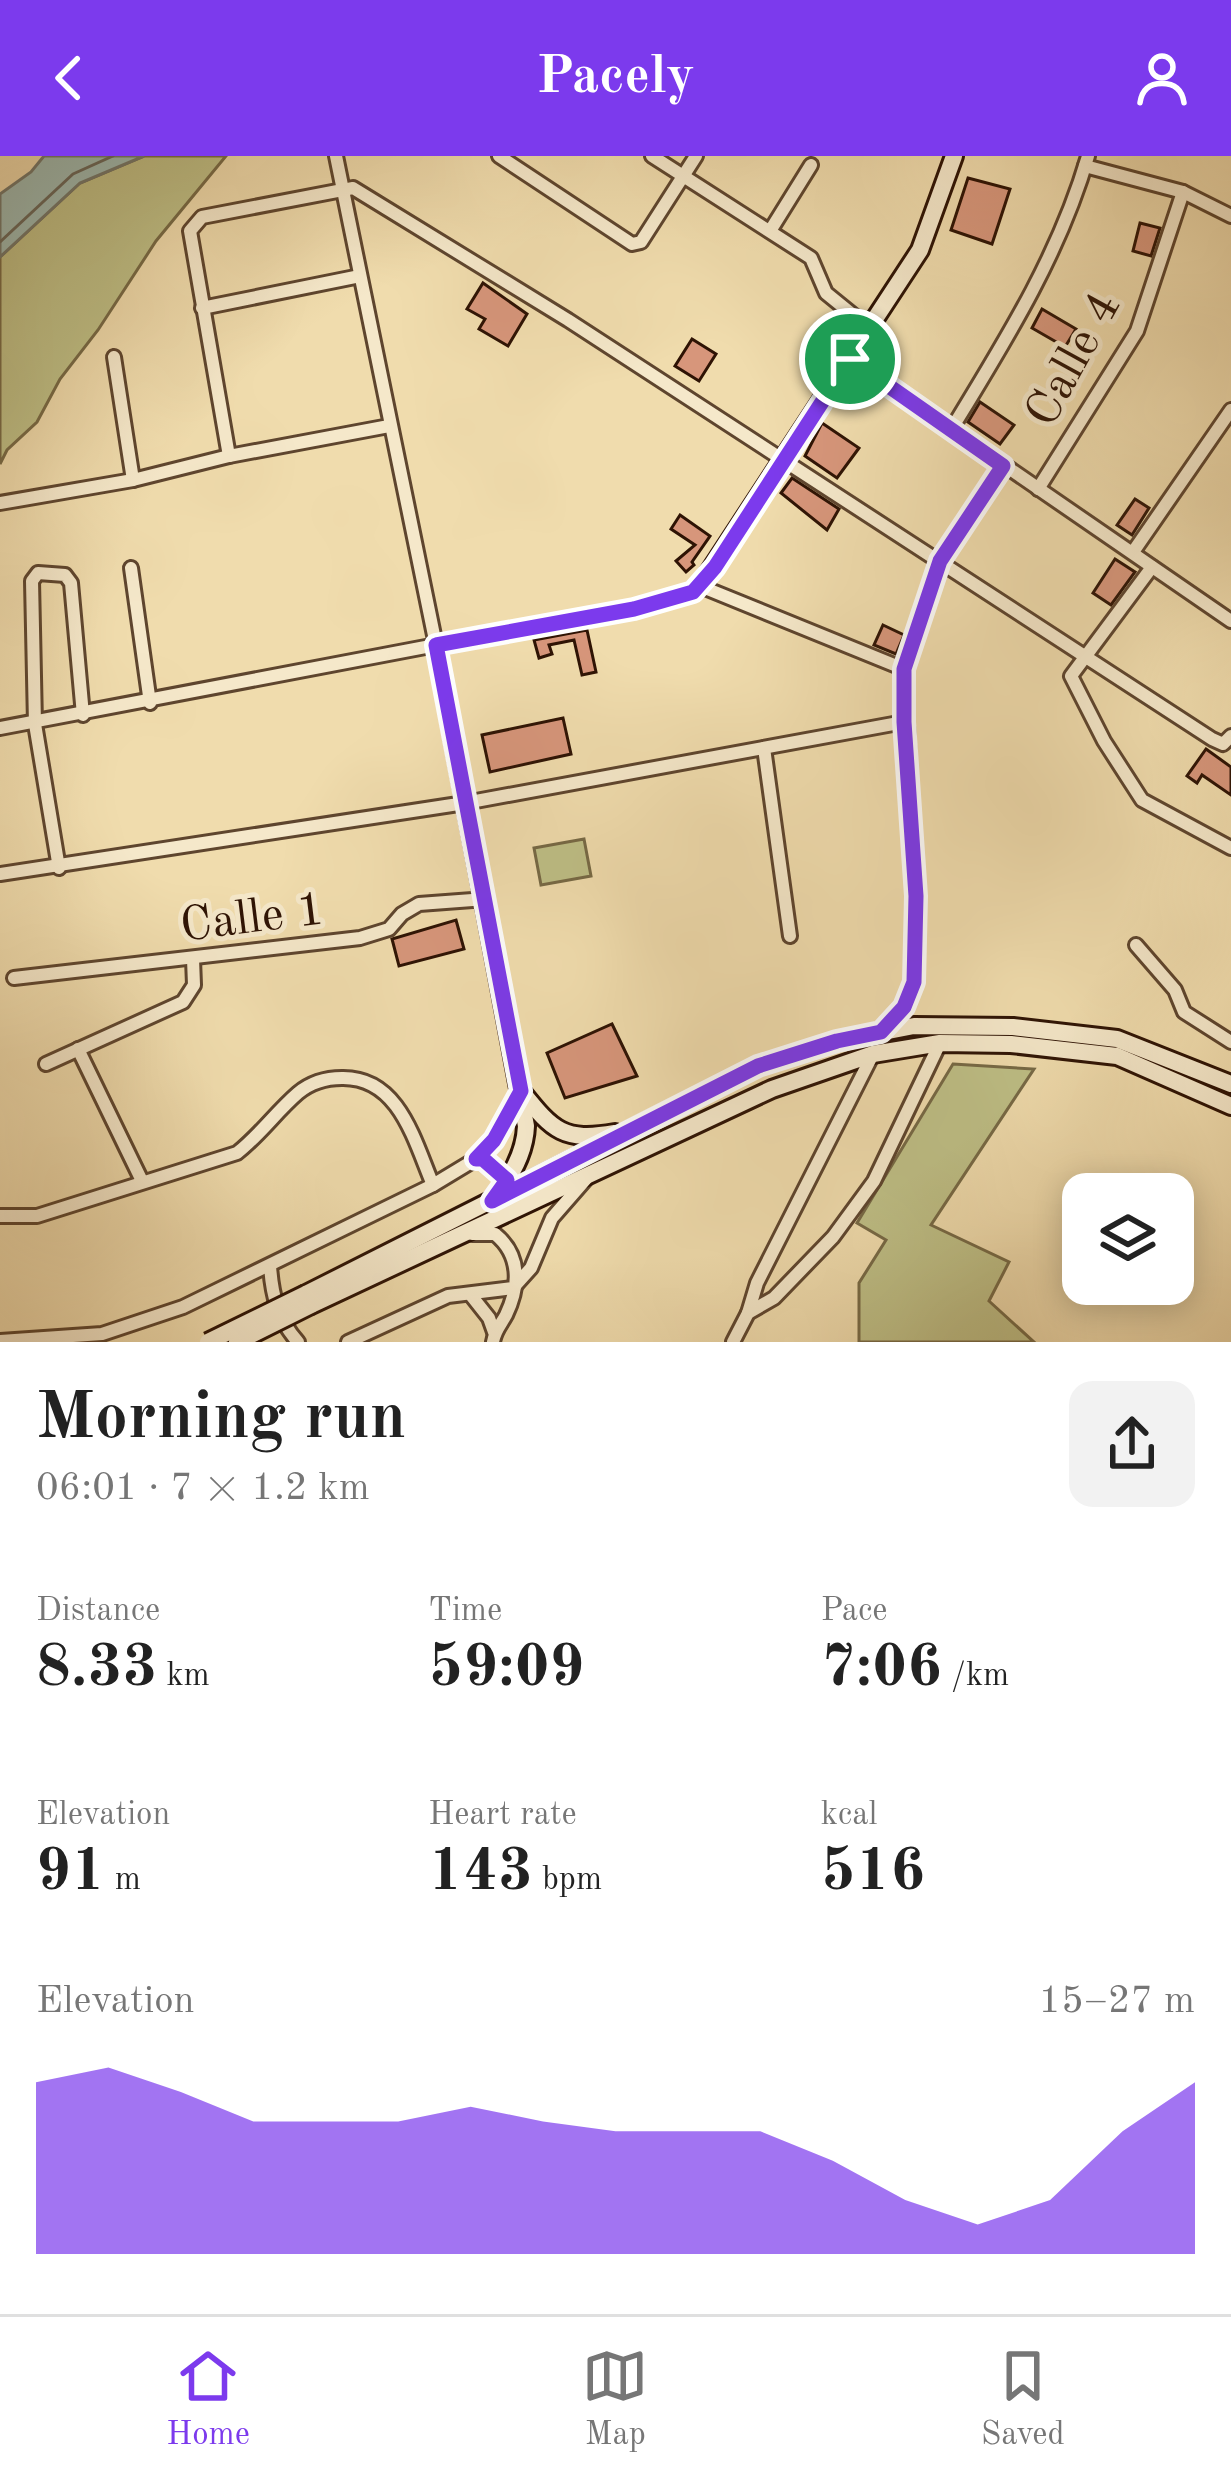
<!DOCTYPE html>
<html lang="en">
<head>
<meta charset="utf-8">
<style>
  :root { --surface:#fff; --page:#f2f2f2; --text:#222; --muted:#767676; --line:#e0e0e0; --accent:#7c3aed }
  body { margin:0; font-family:"Old Standard TT",serif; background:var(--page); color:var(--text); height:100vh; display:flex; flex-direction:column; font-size:45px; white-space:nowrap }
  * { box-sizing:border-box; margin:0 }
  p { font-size:39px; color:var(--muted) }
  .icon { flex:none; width:66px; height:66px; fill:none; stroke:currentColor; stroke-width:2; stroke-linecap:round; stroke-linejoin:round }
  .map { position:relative; height:1186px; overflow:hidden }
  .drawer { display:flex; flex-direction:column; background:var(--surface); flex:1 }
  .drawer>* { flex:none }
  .buttons { position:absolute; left:1062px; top:1017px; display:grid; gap:24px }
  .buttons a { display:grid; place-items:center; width:132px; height:132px; border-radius:24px; background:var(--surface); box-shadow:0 6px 30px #0003; font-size:60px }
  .pin { position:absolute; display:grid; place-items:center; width:102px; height:102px; color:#fff; margin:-51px; border:6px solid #fff; border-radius:50%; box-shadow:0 3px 12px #0007 }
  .round { display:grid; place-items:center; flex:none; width:126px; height:126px; border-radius:24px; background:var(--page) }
  .overview { display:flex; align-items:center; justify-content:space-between; height:204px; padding:0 36px }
  h1 { font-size:66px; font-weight:600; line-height:90px }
  .metrics { display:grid; grid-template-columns:repeat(3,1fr); gap:18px; height:204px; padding:12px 36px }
  .metrics div { display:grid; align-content:center }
  .metrics b { font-size:60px; font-weight:600 }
  .metrics small { font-size:33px; font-weight:400 }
  .metrics p { font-size:33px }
  .chart { height:336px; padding:24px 36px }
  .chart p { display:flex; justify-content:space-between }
  .chart svg { width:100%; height:216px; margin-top:12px; fill:var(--accent); opacity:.7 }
  header { display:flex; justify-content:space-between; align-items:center; height:156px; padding:0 36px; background:var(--accent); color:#fff; font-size:54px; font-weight:600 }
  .menu { display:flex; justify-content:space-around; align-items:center; height:168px; border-top:3px solid var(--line); background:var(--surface); font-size:33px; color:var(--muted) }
  .menu a { display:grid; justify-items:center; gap:6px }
  .menu .active { color:var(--accent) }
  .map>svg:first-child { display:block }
  .green { fill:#bebf86; stroke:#766945; stroke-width:3 }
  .water { fill:#9dbab2; stroke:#71776c; stroke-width:3 }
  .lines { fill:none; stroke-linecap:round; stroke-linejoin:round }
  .shore { stroke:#66665b; stroke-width:3 }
  .building { fill:#d7967b; stroke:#2e1304; stroke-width:3 }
  .minor-casing { stroke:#5e452e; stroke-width:18 }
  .secondary-casing { stroke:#2e1304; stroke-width:22 }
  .minor { stroke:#f5e8ca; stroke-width:12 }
  .secondary { stroke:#f5e8ca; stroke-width:16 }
  .secondary-bridge-casing { stroke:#2e1304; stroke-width:22; stroke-linecap:butt }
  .secondary-bridge { stroke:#f5e8ca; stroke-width:16 }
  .route-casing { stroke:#fff; stroke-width:24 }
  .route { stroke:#7c3aed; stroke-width:15 }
  .labels { text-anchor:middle; stroke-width:10; stroke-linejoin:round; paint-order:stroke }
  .street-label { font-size:48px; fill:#2e1304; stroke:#f5e8ca }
</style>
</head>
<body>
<header><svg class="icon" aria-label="back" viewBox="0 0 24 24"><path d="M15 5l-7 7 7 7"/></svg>Pacely<svg class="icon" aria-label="person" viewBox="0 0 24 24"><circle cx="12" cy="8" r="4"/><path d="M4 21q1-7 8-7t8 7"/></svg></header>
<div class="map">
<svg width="1231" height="1186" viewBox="0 0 1231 1186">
  <rect width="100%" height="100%" fill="#f0dcad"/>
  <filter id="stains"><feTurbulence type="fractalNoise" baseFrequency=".00167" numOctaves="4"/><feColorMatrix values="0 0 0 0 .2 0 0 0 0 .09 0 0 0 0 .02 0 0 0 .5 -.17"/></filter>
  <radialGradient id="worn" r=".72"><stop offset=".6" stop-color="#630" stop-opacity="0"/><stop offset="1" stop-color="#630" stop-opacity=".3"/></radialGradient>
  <g class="green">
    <path d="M144,0H226L156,85L98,174L60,223L37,266L7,294L0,308V101L80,27Z"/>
    <path d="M584,683L591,720L541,729L534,692Z"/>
    <path d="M953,908L1034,913L931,1069L1009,1106L989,1145L1034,1186H859V1127L886,1084L857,1067Z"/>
  </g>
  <path class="water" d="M44,0H144L80,27L0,101V38L31,16Z"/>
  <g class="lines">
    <path class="shore" d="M0,86L73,18L113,0"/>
  </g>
  <g class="building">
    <path d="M968,22L1010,33L992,88L951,74Z"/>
    <path d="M1140,67L1160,72L1151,100L1133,95Z"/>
    <path d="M483,127L527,158L508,190L479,173L485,163L467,153Z"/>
    <path d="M1042,153L1076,173L1065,191L1032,172Z"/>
    <path d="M692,183L716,198L699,225L675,210Z"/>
    <path d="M980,246L1014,269L1000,288L968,266Z"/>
    <path d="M822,267L859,292L837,322L805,300Z"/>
    <path d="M792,322L839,353L827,374L781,337Z"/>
    <path d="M1135,343L1149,352L1132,379L1117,369Z"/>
    <path d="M680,359L710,380L692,406L694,409L686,416L676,405L695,389L671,373Z"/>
    <path d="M1115,403L1135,416L1111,449L1093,437Z"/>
    <path d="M883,469L904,479L896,498L874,489Z"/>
    <path d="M587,474L596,516L582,519L574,484L549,489L552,498L539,502L534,484Z"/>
    <path d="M563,562L571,598L490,616L482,579Z"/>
    <path d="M1206,593L1231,611V639L1202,619L1197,627L1187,620Z"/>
    <path d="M456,764L464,793L399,810L392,783Z"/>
    <path d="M612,868L637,920L565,942L547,897Z"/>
  </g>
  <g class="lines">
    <defs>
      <g id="minor">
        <path d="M499,0L632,88L641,86L696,0"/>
        <path d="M652,0L811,102L826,137L869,172"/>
        <path d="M1085,10L1183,36L1231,60"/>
        <path d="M770,75L811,9"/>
        <path d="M202,152L360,120"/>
        <path d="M114,201L133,324"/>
        <path d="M850,203L1231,465"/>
        <path d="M951,274C1004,187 1059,100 1088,0"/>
        <path d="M229,300L190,75L202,61L353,32L568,164L1212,583L1223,588L1231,580"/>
        <path d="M1038,333L1137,175L1183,36"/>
        <path d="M0,347L133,324L229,300L389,270"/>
        <path d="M1133,396L1231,254"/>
        <path d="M1152,411L1071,520L1104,585L1142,644L1231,692"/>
        <path d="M131,412L150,547"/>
        <path d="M700,430L904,513"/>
        <path d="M0,572L436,489L336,0"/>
        <path d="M764,592L790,780"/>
        <path d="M59,712L35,568L32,425L38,417L65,419L71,427L83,559"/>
        <path d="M0,718L465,647L904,566"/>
        <path d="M1136,789L1175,834L1184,856L1231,886"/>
        <path d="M14,822L360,782L389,773L402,758L419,748L486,743"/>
        <path d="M881,876L904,851L914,826L916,740L904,513L940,405L1003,310"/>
        <path d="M78,893L142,1025"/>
        <path d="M46,908L183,846L194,829L193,803"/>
        <path d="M0,1060H37L237,997C260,979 276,956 298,937C310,927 326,922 342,922C399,921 414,984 433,1029"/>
        <path d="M472,1078H495C521,1099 520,1130 506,1159C500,1170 495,1174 493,1186"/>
        <path d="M270,1110C272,1139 278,1164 298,1186"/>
        <path d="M470,1138L489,1162L494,1176"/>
        <path d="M748,1157L757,1127L873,898"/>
        <path d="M0,1185L102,1178L183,1151L433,1029L476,1003L494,984L521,936"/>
        <path d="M348,1186L448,1140L513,1132L531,1112L552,1062L586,1023"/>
        <path d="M733,1186L748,1157L774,1142L833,1081L874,1025L940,887"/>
      </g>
      <g id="secondary">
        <path d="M522,936C553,975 564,986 615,977"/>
        <path d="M476,1003H483L507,1024"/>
        <path d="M492,1045C510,1023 525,998 526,970L436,489L634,453L693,436L700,430L920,94L954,0"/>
        <path d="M306,1138L758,910L837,885L914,870L1013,871L1117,883L1231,928"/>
        <path d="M311,1149L772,933L873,898L940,887L1011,888L1117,900L1231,950"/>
      </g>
    </defs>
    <use href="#minor" class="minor-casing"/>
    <use href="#secondary" class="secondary-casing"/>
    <use href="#minor" class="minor"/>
    <use href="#secondary" class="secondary"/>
    <defs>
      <g id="secondary-bridge">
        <path d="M208,1186L306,1138"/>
        <path d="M237,1186L311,1149"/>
      </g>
    </defs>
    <use href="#secondary-bridge" class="secondary-bridge-casing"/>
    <use href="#secondary-bridge" class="secondary-bridge"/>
  </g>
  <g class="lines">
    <defs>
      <path id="route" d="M850,203L1003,310L940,405L904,513V566L916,740L914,826L904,851L881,876L837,885L758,910L492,1045L507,1024L483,1003H476L494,984L521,935L436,489L634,453L693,436L715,411Z"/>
    </defs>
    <use href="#route" class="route-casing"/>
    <use href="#route" class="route"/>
  </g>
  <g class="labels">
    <g class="street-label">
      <text transform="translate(1071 202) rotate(-61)" y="17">Calle 4</text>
      <text transform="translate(252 759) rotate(-7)" y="17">Calle 1</text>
    </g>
  </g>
  <rect width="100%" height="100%" filter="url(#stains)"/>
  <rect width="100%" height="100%" fill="url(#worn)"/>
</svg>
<div class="buttons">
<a><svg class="icon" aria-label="layers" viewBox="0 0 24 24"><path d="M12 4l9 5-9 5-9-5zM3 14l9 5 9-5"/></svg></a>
</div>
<div class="pin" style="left:850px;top:203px;background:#1e9e55"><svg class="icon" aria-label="arrive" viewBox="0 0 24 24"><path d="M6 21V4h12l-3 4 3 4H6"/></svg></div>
</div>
<section class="drawer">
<div class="overview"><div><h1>Morning run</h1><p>06:01 · 7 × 1.2 km</p></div><a class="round"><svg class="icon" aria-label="share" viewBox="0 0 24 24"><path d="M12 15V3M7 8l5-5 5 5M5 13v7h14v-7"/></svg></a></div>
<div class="metrics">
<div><p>Distance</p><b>8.33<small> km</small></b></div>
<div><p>Time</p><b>59:09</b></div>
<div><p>Pace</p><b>7:06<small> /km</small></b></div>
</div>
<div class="metrics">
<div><p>Elevation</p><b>91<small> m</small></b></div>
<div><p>Heart rate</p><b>143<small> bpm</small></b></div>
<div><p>kcal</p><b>516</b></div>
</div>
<div class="chart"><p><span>Elevation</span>15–27 m</p>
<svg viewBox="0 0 160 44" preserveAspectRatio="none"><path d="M0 44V9L10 6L20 11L30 17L40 17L50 17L60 14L70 17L80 19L90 19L100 19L110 25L120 33L130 38L140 33L150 19L160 9V44z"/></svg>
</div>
</section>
<nav class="menu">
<a class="active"><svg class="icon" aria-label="home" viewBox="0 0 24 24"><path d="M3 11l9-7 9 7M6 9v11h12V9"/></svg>Home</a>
<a><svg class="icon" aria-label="map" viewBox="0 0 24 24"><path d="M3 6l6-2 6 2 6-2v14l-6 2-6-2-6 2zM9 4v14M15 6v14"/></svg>Map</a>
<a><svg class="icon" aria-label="saved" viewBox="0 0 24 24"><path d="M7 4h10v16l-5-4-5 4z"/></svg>Saved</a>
</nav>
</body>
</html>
